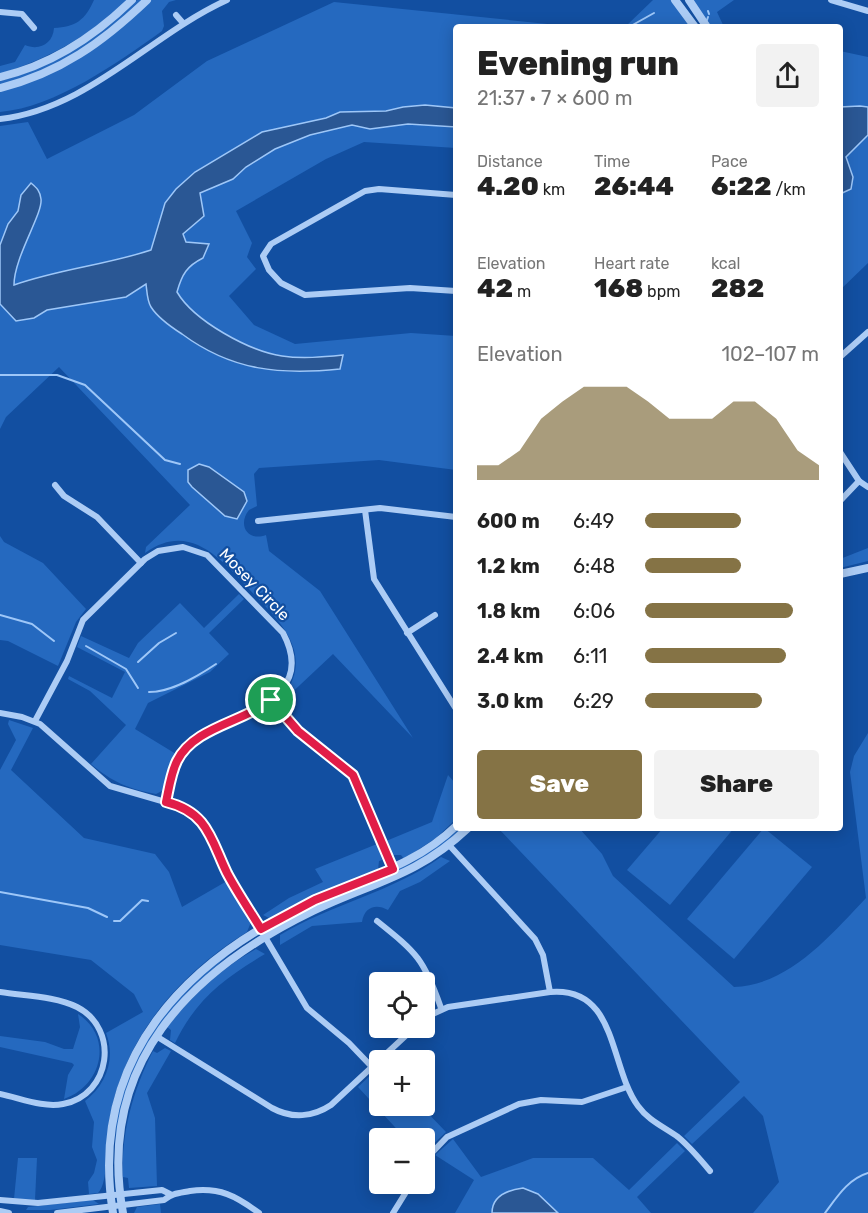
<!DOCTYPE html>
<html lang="en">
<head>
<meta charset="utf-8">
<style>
  :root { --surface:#fff; --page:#f2f2f2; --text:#222; --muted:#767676; --accent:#857345 }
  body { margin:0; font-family:Rubik,sans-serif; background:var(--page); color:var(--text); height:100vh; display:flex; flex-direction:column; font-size:22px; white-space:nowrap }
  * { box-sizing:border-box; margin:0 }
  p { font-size:20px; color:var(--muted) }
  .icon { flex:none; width:33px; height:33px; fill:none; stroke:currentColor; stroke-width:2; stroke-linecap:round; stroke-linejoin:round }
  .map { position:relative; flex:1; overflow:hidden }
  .sheet { position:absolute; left:453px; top:24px; width:390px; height:807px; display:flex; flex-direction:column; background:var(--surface); border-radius:6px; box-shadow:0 3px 15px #0003 }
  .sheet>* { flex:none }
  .tools { position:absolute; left:369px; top:972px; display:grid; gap:12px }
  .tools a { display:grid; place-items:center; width:66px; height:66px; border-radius:6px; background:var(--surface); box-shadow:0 3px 15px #0003; font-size:30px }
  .pin { position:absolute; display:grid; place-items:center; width:51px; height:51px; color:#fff; margin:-26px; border:3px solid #fff; border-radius:50%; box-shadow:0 2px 6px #0007 }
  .round { display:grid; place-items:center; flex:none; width:63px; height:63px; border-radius:6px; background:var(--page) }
  .head { display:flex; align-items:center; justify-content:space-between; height:102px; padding:0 24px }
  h1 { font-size:33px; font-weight:800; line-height:45px }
  .figures { display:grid; grid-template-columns:repeat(3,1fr); gap:9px; height:102px; padding:6px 24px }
  .figures div { display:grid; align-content:center }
  .figures b { font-size:26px; font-weight:800 }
  .figures small { font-size:16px; font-weight:400 }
  .figures p { font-size:16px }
  .chart { height:168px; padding:12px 24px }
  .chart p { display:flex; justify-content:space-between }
  .chart svg { width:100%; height:108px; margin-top:6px; fill:var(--accent); opacity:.7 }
  .action { display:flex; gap:12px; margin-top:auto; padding:12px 24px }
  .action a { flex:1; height:69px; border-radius:6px; background:var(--accent); color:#fff; font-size:24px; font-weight:800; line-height:69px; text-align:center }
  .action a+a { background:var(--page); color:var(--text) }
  ul { padding:0 24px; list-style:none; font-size:20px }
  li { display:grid; grid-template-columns:96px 72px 1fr; align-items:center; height:45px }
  li i { height:15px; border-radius:8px; background:var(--accent) }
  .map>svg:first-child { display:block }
  .green { fill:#2569bf }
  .water { fill:#2a5794; stroke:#9ec7f8; stroke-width:1.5 }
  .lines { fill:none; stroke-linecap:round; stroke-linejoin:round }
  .stream { stroke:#9ec7f8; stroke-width:2 }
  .minor { stroke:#acccf5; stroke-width:6 }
  .tertiary { stroke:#acccf5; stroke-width:8 }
  .route-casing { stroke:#fff; stroke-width:12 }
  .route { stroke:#e11d48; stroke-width:8 }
  .labels { text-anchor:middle; stroke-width:4.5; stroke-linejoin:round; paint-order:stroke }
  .street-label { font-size:16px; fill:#fff; stroke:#124fa1 }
</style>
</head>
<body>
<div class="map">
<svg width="868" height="1213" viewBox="0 0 868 1213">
  <rect width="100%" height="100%" fill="#124fa1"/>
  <g class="green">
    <path d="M94,0H128C89,36 50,58 0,74V66L15,62L25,45C39,51 53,44 54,28C76,27 85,20 94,0Z"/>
    <path d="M137,0H143L99,39L45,71L0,85V81C55,67 96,38 137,0Z"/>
    <path d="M151,0H176L169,2L162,11L164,26L162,31C117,63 56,107 0,112V91C62,75 106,44 151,0Z"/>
    <path d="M653,0H671L692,27H625Z"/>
    <path d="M692,0H734L717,12L724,27H710Z"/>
    <path d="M334,2L577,27H456V148L364,142L326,159L236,211L252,243L247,257L256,269L229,296L254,325L295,344L411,333L456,336V470L379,460L259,468L254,474L257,506L249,510C237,525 248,542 266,535L269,551L320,591L413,738L333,654L284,700L282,698C317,653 278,620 249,589C220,558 189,521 145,553L146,547L190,505L59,367L6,417L0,429V126L28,122L47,159L134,115L207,61Z"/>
    <path d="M840,51L868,57V263L840,290Z"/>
    <path d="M0,536L4,542L43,563L86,609L76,622L58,666L8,641L0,640Z"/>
    <path d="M868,548V561L840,568V559Z"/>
    <path d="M239,594L244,599L209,633L229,654L210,672L148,703L135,729L176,754L164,790L156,794C129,789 112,782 91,764L126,725L90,691L68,679L69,676L112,698L125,672L77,647L81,636L129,658L138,643L180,603L204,628Z"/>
    <path d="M9,720L33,728L11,770L84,838L155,854L169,872L182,907L227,881L251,922L247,932C177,975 123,1039 109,1122C106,1139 109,1183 98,1193L89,1194L88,1182L94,1173L97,1160L92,1147L94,1122L85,1101C106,1085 116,1059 106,1033L143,1012L134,994L91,960L0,945V770L16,740L8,724Z"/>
    <path d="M868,733V1213H753L779,1182L763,1116L744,1096L692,1144L684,1136L740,1082L498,828H579L602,854L613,876L734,987C789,985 830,936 866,898L850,772L854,756Z"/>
    <path d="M448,775L456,784V819L436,838L404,859L401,855H392L386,841L432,822Z"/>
    <path d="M457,828H463L420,864L287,921L317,903L412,863L437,846Z"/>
    <path d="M663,828H734L670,905L627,870Z"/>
    <path d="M764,828L812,867L734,959L687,919Z"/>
    <path d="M377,844L382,860L379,861L378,870L308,898L271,919L263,915L289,898L323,882L315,869Z"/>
    <path d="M441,857L450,861L420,882L400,891L388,910C376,903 364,907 362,922L312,926L280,945V935C331,904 393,892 441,857Z"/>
    <path d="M239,946L188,991L166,1018L131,1084L115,1168C116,1150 114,1131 118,1113C128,1066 162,1007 198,975C211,964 226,956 239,946Z"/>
    <path d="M256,949L265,954C225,978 196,999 175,1043L170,1040L171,1030L167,1027C193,995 220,969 256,949Z"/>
    <path d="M78,1014C114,1037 102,1086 64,1099L68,1075L74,1065L72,1063L0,1047V1036L45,1042L64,1049H73L80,1027Z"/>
    <path d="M165,1048L171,1051L147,1093L155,1118L157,1186L129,1188L128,1178L123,1177C121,1133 133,1090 153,1051L157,1053Z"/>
    <path d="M379,1067L380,1106H421L446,1132L425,1152L424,1138H405L358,1087Z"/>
    <path d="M453,1139L481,1177L533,1158H593L629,1190L677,1143L685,1151L637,1197L651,1213H455L474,1180L435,1155Z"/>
    <path d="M18,1158H37L35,1200L14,1199Z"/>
    <path d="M93,1200L99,1204L50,1210H26L28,1207Z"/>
    <path d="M160,1204L161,1213H134L137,1207Z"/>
  </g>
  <g class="water">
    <path d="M425,105L456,108V127L408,124L370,129L352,125L310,135L275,149L246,167L233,179L200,193L204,216L183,234L186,242L209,244L203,258C187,266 182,274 177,292C194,321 249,351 282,356C302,359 323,357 343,355L340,369C280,375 232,371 182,334C171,327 158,318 151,307C147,301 147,291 146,284L126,297L47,310L34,318L16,321L0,304V245L8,224L18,211L21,195L31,183C37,188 40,191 41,199C43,214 14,257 14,285C59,269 106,265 151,250L165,203L176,189L195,172L262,132L326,118L340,112L386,111L403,107Z"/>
    <path d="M860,106L868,107V135L846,157L853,177L851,189L840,194V107Z"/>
    <path d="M199,464L209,467L244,492L247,501L237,519L225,516L192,487L188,482V470Z"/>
    <path d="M523,1188L538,1194L558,1213H492C492,1196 508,1190 523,1188Z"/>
  </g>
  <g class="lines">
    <g class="stream">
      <path d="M708,11L709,14"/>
      <path d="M707,20L708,17"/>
      <path d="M629,27L654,13"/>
      <path d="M0,375H57L85,385L165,460L180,464"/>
      <path d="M0,615L32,624L54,641"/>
      <path d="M86,646L126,669L138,688"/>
      <path d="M138,662L159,643L176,633"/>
      <path d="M149,692C172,692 198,676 216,664"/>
      <path d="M0,892L88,908L107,917"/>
      <path d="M114,921H120L142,900L148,901"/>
      <path d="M825,1213C837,1197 848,1179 868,1173"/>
    </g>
    <g class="minor">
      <path d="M831,0L868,11"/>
      <path d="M0,12L22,14L34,28"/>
      <path d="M176,15L183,23"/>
      <path d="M0,119C88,109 150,35 227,0"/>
      <path d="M456,195L379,189L365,191L271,244L263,256L269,270L281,283L305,295L410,288L456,291"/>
      <path d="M840,357L868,332"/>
      <path d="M840,452L859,481"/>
      <path d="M55,485L64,496L97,517L141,563"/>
      <path d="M840,501L859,481L868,487"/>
      <path d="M365,510L374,579L456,709"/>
      <path d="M258,521L380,508L456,517"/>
      <path d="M407,633L435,615"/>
      <path d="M271,700L298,731L353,775L393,869"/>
      <path d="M0,713L22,717L40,724L110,786L179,806L200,820L212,836L229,876L307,1008L349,1043L372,1067"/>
      <path d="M35,721L67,661L83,620L145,559L158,551L183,547L207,555L283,633C323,708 216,714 184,750C172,764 170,784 166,802"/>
      <path d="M449,845L535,939L543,955L550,992"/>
      <path d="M377,921C417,953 424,959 441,1008"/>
      <path d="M0,992C24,996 55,996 77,1007C120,1029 111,1095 63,1104C43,1108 20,1098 0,1094"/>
      <path d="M424,1018L448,1007L550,992C618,986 609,1067 638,1106C648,1120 664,1127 678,1137C690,1147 700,1159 710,1171"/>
      <path d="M156,1036L272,1108C292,1119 313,1117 331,1105L414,1028"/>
      <path d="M424,1161L447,1137L519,1104L541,1100L582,1102L627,1087"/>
      <path d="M0,1200L38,1203L162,1190L170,1194"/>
      <path d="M0,1211L9,1213"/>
      <path d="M57,1213L164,1200C172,1193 180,1193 190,1191C220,1187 236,1196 259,1213"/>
      <path d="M393,1213L411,1184"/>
    </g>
    <g class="tertiary">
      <path d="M675,0L695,27"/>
      <path d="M689,0L707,27"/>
      <path d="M0,77C52,65 94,37 132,0"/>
      <path d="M0,88C60,73 103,42 147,0"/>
      <path d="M840,574L868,568"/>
      <path d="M113,1213C88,1059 185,959 316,900C366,877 416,865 456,826"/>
      <path d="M123,1213C96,1065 189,971 313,911C373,882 416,877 468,828"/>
    </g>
  </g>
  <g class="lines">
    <defs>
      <path id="route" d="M271,700L298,731L353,775L393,869L315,900L261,929C250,911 237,892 227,873C211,840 208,812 166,802C169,788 171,773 177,761C194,727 244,722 271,700Z"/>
    </defs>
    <use href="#route" class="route-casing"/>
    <use href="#route" class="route"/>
  </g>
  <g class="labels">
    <g class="street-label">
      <text transform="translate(255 584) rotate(46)" y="6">Mosey Circle</text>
    </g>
  </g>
</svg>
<div class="tools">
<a><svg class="icon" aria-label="locate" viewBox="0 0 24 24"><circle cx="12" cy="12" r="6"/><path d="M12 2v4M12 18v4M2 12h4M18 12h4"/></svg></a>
<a>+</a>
<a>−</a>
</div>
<div class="pin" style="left:271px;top:700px;background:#1e9e55"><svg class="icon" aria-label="arrive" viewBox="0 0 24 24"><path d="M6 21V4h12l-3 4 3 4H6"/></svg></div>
<section class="sheet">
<div class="head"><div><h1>Evening run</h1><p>21:37 · 7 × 600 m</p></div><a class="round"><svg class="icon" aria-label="share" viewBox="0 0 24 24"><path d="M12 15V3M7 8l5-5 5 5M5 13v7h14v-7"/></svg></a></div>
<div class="figures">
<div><p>Distance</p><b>4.20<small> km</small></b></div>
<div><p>Time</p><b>26:44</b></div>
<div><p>Pace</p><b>6:22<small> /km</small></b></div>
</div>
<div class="figures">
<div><p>Elevation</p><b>42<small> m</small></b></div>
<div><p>Heart rate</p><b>168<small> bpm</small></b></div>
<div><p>kcal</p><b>282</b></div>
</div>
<div class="chart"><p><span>Elevation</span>102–107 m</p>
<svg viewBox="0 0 160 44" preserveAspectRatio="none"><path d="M0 44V38L10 38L20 32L30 19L40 12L50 6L60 6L70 6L80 12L90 19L100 19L110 19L120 12L130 12L140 19L150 32L160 38V44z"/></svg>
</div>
<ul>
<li><b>600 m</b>6:49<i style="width:55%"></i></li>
<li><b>1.2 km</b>6:48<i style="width:55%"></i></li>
<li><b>1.8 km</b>6:06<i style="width:85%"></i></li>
<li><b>2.4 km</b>6:11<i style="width:81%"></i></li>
<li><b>3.0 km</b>6:29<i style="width:67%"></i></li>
</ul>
<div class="action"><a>Save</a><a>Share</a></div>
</section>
</div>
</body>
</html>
